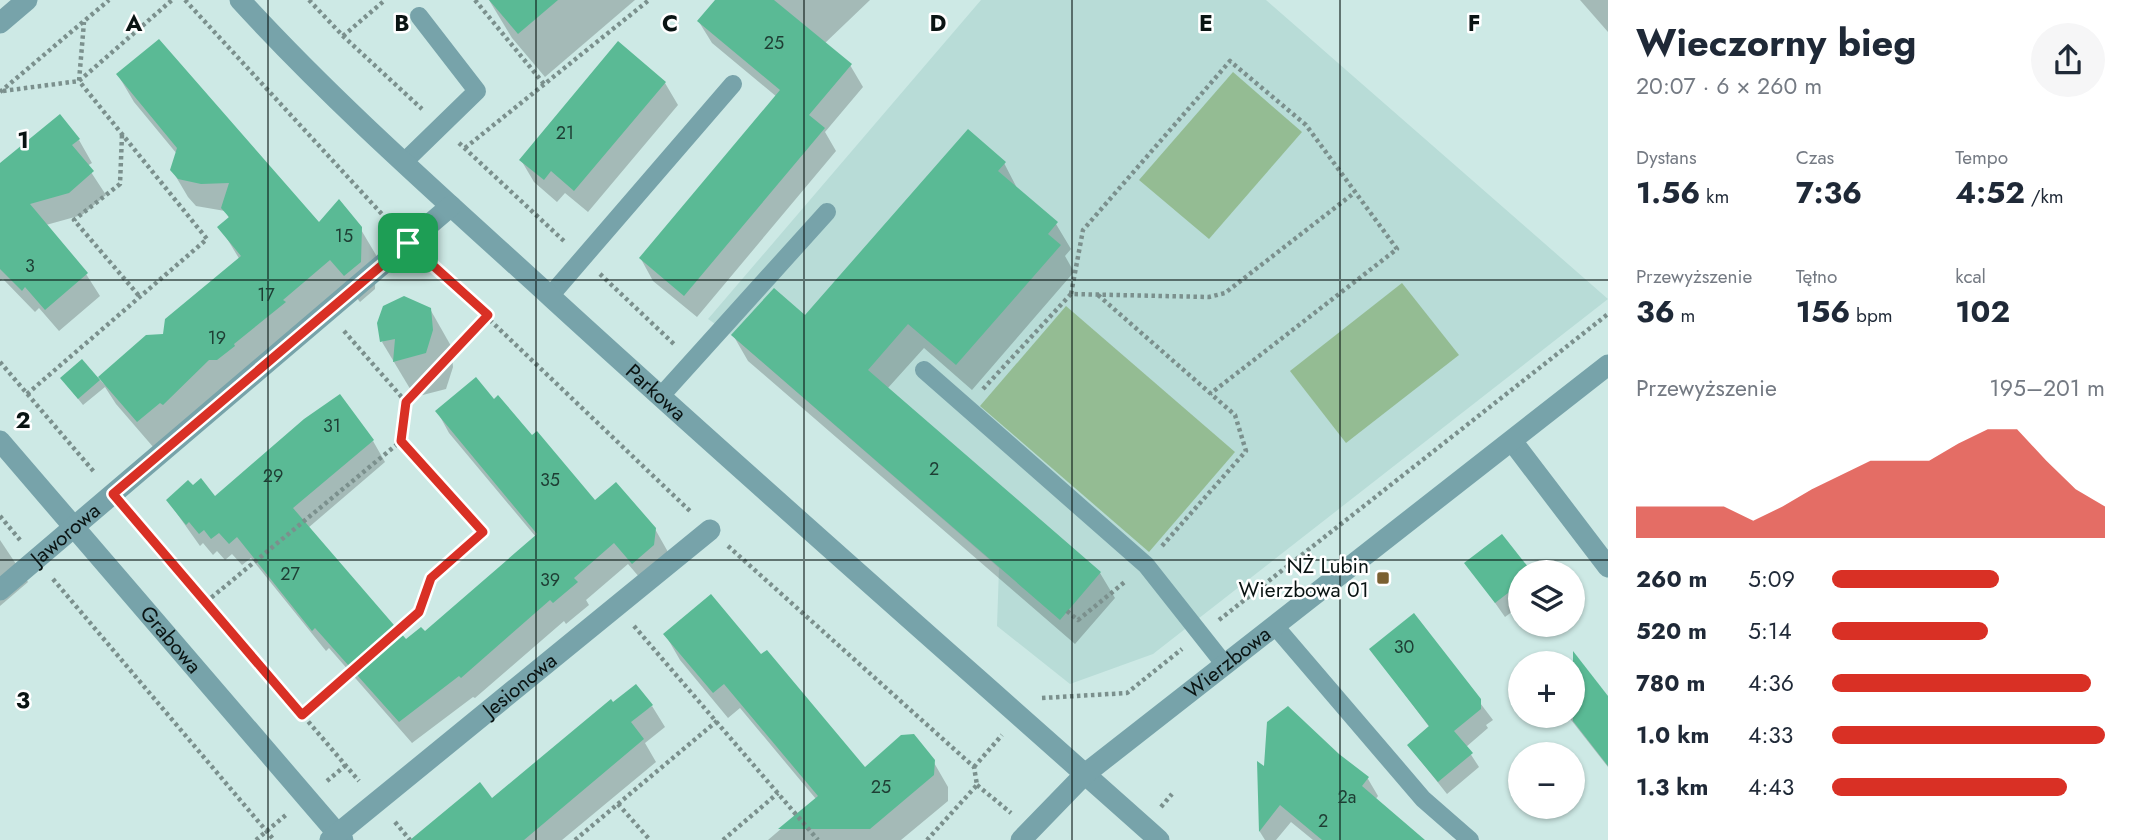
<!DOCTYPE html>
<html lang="pl">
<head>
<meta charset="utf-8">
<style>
  :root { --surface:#fff; --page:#f6f6f7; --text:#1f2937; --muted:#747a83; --accent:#d93025 }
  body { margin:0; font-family:Jost,sans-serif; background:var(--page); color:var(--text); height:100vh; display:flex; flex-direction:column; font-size:26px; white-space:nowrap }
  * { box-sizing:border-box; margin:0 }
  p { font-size:23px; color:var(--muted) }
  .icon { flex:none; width:38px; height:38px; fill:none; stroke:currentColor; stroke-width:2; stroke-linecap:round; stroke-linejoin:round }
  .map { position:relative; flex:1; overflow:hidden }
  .side { display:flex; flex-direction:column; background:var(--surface); width:525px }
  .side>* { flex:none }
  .buttons { position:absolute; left:1508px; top:560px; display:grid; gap:14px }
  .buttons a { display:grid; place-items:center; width:77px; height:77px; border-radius:50%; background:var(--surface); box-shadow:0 2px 5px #0004; font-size:35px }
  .pin { position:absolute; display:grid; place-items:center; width:60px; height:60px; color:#fff; margin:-30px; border-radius:14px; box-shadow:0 4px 10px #0006 }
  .round { display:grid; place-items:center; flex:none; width:74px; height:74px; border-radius:37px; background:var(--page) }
  .summary { display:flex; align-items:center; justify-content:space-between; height:119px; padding:0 28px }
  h1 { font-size:38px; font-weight:700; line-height:52px }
  .metrics { display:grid; grid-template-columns:repeat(3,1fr); gap:10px; height:119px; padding:7px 28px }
  .metrics div { display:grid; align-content:center }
  .metrics b { font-size:30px; font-weight:700 }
  .metrics small { font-size:19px; font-weight:400 }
  .metrics p { font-size:19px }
  .chart { height:196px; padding:14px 28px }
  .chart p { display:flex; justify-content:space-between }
  .chart svg { width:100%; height:126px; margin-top:7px; fill:var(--accent); opacity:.7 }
  ul { padding:0 28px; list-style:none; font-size:23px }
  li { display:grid; grid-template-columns:112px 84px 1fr; align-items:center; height:52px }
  li i { height:18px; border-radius:9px; background:var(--accent) }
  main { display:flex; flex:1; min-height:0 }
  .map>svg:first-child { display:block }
  .built { fill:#b8dcd7 }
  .green { fill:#94bc93 }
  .shadow { fill:#0003 }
  .building { fill:#5aba95 }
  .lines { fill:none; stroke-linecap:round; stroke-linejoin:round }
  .path { stroke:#7b908d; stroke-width:4.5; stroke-dasharray:3.5 3.5; stroke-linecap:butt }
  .lane { stroke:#77a3aa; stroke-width:18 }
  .street { stroke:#77a3aa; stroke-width:21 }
  .route-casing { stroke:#fff; stroke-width:14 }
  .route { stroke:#d93025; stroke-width:9 }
  .grid { fill:none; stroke:#0a1413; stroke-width:2; stroke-opacity:0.55 }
  .poi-dot { fill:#7a6031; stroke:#fff; stroke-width:2.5 }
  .labels { text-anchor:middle; stroke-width:5; stroke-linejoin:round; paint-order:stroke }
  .number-label { font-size:18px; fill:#1e3e34 }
  .street-label { font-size:21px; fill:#0a1413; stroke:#fff }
  .poi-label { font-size:21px; fill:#0a1413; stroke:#fff; text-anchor:end }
  .grid-label { font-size:23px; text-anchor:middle; font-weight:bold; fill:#0a1413; stroke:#fff; stroke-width:5; stroke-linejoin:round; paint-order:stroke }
</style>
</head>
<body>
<main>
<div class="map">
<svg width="1608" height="840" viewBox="0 0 1608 840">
  <rect width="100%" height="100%" fill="#cde9e5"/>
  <path class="built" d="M981,0H1266L1608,299L1153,654L1070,684L997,626L999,568L730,334L708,319Z"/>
  <g class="green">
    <path d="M1233,72L1302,132L1209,239L1139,180Z"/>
    <path d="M1402,283L1459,355L1346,443L1290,371Z"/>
    <path d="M1066,306L1235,452L1149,552L980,406Z"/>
  </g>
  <g class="shadow">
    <path d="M489,0H635L545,77L512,38Z"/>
    <path d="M717,0H870L824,44L850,65L863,87L825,132L836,151L697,317L653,281L641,259L777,97L712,43L699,22Z"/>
    <path d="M1580,0H1608V32Z"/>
    <path d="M118,75L319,224L360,228L376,255L375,289L360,302L347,286L154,448L116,404L105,387L83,405L67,385L82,361L104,384L100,377L165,336L240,260L220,227L229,218L225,211L196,206L188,197L172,170L177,154L134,102Z"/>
    <path d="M665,83L678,105L588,212L565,193L557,202L534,182L521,160Z"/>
    <path d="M79,140L92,163L87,166L106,195L82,215L46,225L86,274L100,296L59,331L39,308L35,312L3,279L0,281V166Z"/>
    <path d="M1004,163L1018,190L1056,224L1071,249L1065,256L1074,272L972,390L924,348L887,389L1100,573L1115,598L1075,644L748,361L733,335L805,318Z"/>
    <path d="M430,309L451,346L453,367L446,389L415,397L382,342Z"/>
    <path d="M494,401L595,503L655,529L668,552L646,585L628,564L586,600L589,605L566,624L564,621L475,698L473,697L412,743L329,648L326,651L251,558L242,565L232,554L225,560L217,551L213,555L203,543L200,546L168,501L215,498L373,441L385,462L308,528L406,642L424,634L536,537L449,433L437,411Z"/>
    <path d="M1502,537L1530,572H1521V605L1505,617L1467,563Z"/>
    <path d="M0,540L28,582L0,606Z"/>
    <path d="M1414,616L1493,720L1486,725L1488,728L1466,747L1479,767L1447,794L1409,746L1430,728L1371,649Z"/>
    <path d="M665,634L761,656L864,769L933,761L948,787V801L901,840H768L816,799L740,708L728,718L680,660Z"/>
    <path d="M1577,658L1608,699V767L1568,716H1573V663H1570Z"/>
    <path d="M652,706L665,727L645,743L656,762L562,840H426Z"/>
    <path d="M1337,755L1368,779L1378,796L1375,800L1417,840H1313L1291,822L1276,840H1265L1260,832L1259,764L1265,770Z"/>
  </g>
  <g class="building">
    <path d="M489,0H558L518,34Z"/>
    <path d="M715,0H774L852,64L809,115L825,128L684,296L639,258L780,90L697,21Z"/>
    <path d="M159,39L319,222L339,199L362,227L361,262L344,276L330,260L283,300L286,302L234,344L235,346L217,360H209L163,405L160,403L137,422L98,377L146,335L163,334L165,319L241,256L217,227L229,217L221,208L229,183L201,184L178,179L170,170L177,148L116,74Z"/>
    <path d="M618,41L666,82L574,191L551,171L544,180L519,160Z"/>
    <path d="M60,114L80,139L72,145L94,171L69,193L30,204L88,273L45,310L25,287L22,291L0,269V163Z"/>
    <path d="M968,129L1006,162L998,171L1058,222L1048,234L1061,245L956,365L908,324L868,370L1101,572L1060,620L731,335L774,288L805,315Z"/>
    <path d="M404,296L431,308L433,330L426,353L393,362L395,339L380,342L377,323L383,306Z"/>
    <path d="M82,359L100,380L78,399L60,378Z"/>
    <path d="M476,377L494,399L498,395L532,435L537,431L595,500L616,482L656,528L654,545L632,564L614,543L574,578L578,582L553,603L550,600L461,678L459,676L399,722L315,628L312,631L237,537L229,544L219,533L211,539L204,530L199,534L189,522L186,525L166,500L188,480L193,485L201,478L215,496L304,419L340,394L374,440L293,508L406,639L421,627L425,631L537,534L435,411Z"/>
    <path d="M1502,534L1532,572H1521V583L1495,603L1464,563Z"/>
    <path d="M711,594L761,654L767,650L865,767L901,735L914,734L935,760L934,775L870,829H778L818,796L724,684L713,693L663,634Z"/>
    <path d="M1414,613L1481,699V709L1454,731L1473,753L1438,782L1407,745L1429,726L1369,649Z"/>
    <path d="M1573,651L1608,696V766L1573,721Z"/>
    <path d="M636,684L653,705L631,722L644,739L524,840H410L480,782L492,798L611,699L613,702Z"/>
    <path d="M1288,706L1339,754L1369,777L1362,786L1425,840H1322L1280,805L1259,832L1257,761L1264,766L1267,722Z"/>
  </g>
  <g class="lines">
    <g class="path">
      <path d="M185,0L391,224"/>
      <path d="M309,0L343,36L422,109"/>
      <path d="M475,0L544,84"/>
      <path d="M343,36L385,0"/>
      <path d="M3,91L79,81L84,22"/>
      <path d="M0,92L109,0"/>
      <path d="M122,135L120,184L74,220L140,297"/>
      <path d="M459,143L565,242"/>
      <path d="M465,148L649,0"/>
      <path d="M429,262L691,512"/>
      <path d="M600,274L675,345"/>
      <path d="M1071,294L1083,230L1230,61L1306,125L1397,249L1210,394"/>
      <path d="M1098,295L1235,415L1246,451L1162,546"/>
      <path d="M344,331L406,402"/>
      <path d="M0,362L95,473"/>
      <path d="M983,389L1071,294L1209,297L1225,293L1354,193"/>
      <path d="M27,394L207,239L79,81L172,0"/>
      <path d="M131,514L359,781"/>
      <path d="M0,516L20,540"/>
      <path d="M728,546L974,767L977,785L927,840"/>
      <path d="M53,579L274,840"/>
      <path d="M206,602L401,441"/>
      <path d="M1067,611L1078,620L1126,581"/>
      <path d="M1219,620L1608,314"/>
      <path d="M634,626L818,840"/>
      <path d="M1042,698L1127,693L1182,649"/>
      <path d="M302,715L419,612L431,578L483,532L401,441L406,402L488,315"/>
      <path d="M974,767L1002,735"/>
      <path d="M327,781L346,765"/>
      <path d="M977,785L1011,813"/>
      <path d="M618,804L650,840"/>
      <path d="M1161,807L1172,794"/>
      <path d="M395,822L410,840"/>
      <path d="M256,840L286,815"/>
      <path d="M575,840L717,721"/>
      <path d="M723,840L778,793"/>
    </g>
    <g class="lane">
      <path d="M404,162L477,91L419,16"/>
      <path d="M550,296L733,84"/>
      <path d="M924,370L1146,565L1225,665"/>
      <path d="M660,397L827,212"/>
      <path d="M1275,626L1423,799L1470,840"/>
    </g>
    <g class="street">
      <path id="s1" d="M240,0C337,106 446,201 552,298C752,481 957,660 1159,840"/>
      <path d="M0,23L27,0"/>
      <path id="s2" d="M0,441L343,840"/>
      <path d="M1512,441L1608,567"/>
      <path id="s3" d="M0,590L451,206"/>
      <path id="s4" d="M330,840L710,530"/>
      <path id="s5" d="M1021,840L1085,774L1608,365"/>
    </g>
  </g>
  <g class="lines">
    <defs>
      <path id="route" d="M408,243L488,315L406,402L401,441L483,532L431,578L419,612L302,715L113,494Z"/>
    </defs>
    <use href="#route" class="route-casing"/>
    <use href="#route" class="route"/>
  </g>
  <path class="grid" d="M268,0V840M536,0V840M804,0V840M1072,0V840M1340,0V840M0,280H1608M0,560H1608"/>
  <rect class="poi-dot" x="1376" y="571" width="14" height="14" rx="3.5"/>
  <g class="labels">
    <g class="number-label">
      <text x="774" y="49">25</text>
      <text x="565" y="139">21</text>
      <text x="344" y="242">15</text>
      <text x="30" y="272">3</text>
      <text x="266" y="301">17</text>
      <text x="217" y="344">19</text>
      <text x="332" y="432">31</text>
      <text x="934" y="475">2</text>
      <text x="273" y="482">29</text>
      <text x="550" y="486">35</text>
      <text x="290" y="580">27</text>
      <text x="550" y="586">39</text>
      <text x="1404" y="653">30</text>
      <text x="881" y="793">25</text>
      <text x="1347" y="803">2a</text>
      <text x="1323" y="827">2</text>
    </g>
    <g class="street-label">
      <text dy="7" stroke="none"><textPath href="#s1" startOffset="572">Parkowa</textPath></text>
      <text dy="7" stroke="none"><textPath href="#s3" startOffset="86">Jaworowa</textPath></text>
      <text dy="7" stroke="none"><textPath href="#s2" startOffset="262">Grabowa</textPath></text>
      <text dy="7" stroke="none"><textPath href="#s5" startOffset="273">Wierzbowa</textPath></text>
      <text dy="7" stroke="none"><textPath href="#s4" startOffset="245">Jesionowa</textPath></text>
    </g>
    <g class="poi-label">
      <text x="1369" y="573">NŻ Lubin<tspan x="1369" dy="24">Wierzbowa 01</tspan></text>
    </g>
  </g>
  <g class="grid-label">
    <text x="134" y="31">A</text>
    <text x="402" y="31">B</text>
    <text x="670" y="31">C</text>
    <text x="938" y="31">D</text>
    <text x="1206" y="31">E</text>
    <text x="1474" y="31">F</text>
    <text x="23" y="148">1</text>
    <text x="23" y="428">2</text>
    <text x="23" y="708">3</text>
  </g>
</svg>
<div class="buttons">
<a><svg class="icon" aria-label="layers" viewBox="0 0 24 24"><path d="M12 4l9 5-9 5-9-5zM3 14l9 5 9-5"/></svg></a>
<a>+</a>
<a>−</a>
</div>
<div class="pin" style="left:408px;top:243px;background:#1e9e55"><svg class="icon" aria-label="arrive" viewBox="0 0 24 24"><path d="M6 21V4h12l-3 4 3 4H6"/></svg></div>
</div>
<section class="side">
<div class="summary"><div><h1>Wieczorny bieg</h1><p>20:07 · 6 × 260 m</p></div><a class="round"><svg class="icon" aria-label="share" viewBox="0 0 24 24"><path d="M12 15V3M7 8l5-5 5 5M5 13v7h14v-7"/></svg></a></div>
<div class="metrics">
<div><p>Dystans</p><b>1.56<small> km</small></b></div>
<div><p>Czas</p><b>7:36</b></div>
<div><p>Tempo</p><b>4:52<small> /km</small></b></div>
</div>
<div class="metrics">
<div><p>Przewyższenie</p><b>36<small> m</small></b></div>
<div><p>Tętno</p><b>156<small> bpm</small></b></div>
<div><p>kcal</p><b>102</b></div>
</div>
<div class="chart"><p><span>Przewyższenie</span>195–201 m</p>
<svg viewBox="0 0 160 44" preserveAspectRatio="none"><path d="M0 44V33L10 33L20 33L30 33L40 38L50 33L60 27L70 22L80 17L90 17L100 17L110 11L120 6L130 6L140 17L150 27L160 33V44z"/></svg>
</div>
<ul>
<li><b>260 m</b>5:09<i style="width:61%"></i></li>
<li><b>520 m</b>5:14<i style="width:57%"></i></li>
<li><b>780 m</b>4:36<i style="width:95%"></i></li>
<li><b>1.0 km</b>4:33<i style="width:100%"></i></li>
<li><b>1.3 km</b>4:43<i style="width:86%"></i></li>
</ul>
</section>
</main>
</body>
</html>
